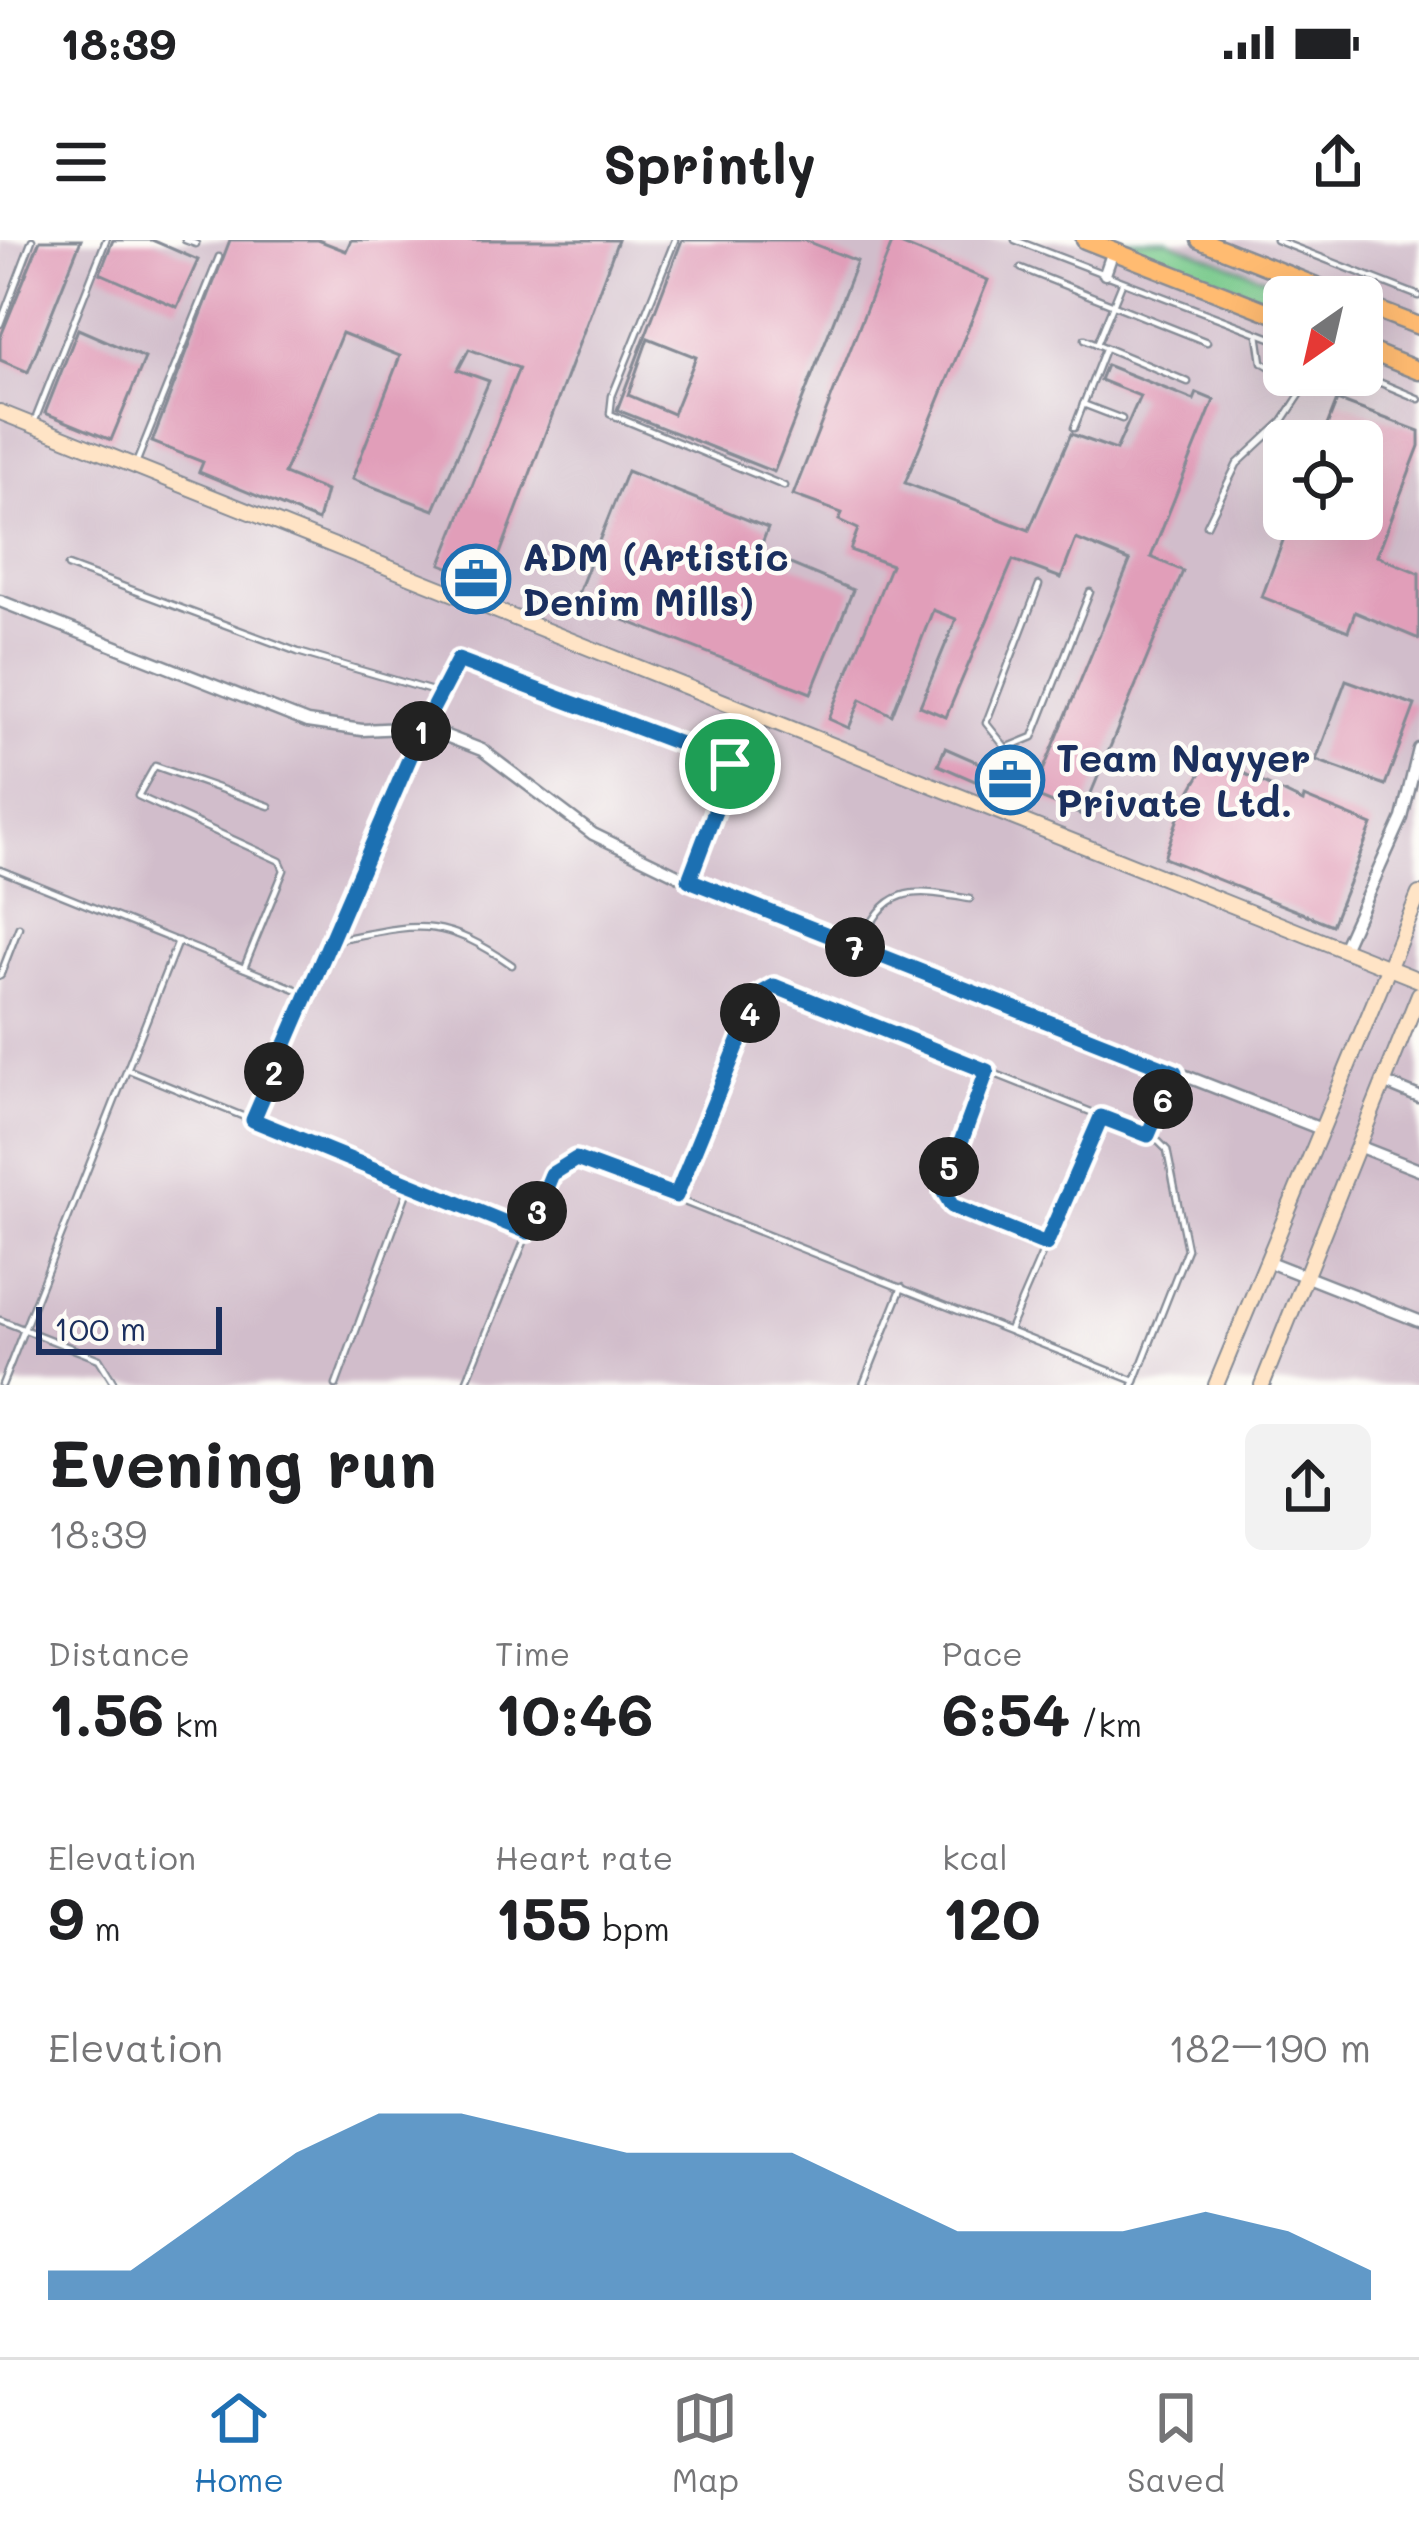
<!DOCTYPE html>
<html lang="en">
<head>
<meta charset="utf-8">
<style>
  :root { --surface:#fff; --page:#f2f2f2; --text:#202124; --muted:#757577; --line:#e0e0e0; --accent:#1f6fb2 }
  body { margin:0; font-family:Mali,sans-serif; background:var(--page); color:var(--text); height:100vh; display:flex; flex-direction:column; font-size:45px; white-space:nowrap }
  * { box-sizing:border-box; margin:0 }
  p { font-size:39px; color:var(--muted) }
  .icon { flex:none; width:66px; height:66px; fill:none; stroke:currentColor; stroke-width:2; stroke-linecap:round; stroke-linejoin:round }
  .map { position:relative; height:1145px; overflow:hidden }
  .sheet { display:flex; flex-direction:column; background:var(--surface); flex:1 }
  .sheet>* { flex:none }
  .needle { width:78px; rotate:214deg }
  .buttons { position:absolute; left:1263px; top:36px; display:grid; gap:24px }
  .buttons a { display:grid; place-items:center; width:120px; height:120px; border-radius:18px; background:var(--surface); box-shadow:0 12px 48px #0002; font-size:60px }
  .scale { position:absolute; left:36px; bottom:30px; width:186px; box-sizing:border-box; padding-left:12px; border:6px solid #1b2f5e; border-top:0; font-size:33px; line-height:42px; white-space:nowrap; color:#1b2f5e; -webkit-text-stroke:9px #fdfcf7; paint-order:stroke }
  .pin { position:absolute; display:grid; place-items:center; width:102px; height:102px; color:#fff; margin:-51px; border:6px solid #fff; border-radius:50%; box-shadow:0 3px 12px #0007 }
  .km { position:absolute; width:60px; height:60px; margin:-30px; border-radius:50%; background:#222; color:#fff; font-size:33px; line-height:60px; text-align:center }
  .round { display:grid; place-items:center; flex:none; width:126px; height:126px; border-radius:18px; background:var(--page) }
  .overview { display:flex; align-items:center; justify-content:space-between; height:204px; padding:0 48px }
  h1 { font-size:66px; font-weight:700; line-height:90px }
  .figures { display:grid; grid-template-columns:repeat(3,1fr); gap:18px; height:204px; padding:12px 48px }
  .figures div { display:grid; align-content:center }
  .figures b { font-size:60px; font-weight:700 }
  .figures small { font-size:33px; font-weight:400 }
  .figures p { font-size:33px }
  .chart { height:336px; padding:24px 48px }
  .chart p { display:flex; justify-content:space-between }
  .chart svg { width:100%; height:216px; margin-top:12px; fill:var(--accent); opacity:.7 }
  .status { display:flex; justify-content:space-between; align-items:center; height:84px; padding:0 60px; background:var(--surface); direction:ltr }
  .status svg { height:33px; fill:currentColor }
  header { display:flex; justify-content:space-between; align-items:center; height:156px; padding:0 48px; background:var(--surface); font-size:54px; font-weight:700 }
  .dock { display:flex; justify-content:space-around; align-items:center; height:168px; border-top:3px solid var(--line); background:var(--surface); font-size:33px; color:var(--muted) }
  .dock a { display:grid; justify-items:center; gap:6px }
  .dock .current { color:var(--accent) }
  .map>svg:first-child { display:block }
  .industrial { fill:#d1bdcb; fill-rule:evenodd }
  .green { fill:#77c98a; stroke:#497c74; stroke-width:3 }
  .building { fill:#e19eb9; fill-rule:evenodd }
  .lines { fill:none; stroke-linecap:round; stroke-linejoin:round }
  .lane-casing { stroke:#858b95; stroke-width:9 }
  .street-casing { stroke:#858b95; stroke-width:15 }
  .secondary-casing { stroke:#858b95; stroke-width:18 }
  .primary-casing { stroke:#858b95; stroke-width:21 }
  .lane { stroke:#fff; stroke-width:4.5 }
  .street { stroke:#fff; stroke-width:10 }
  .secondary { stroke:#ffe4c6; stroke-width:14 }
  .primary { stroke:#ffbb71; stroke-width:16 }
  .route-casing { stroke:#fff; stroke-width:24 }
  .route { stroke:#1f6fb2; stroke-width:15 }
  .labels { text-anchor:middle; stroke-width:9; stroke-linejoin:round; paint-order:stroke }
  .poi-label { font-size:39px; font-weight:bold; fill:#1b2f5e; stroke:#fdfcf7; text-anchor:start }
</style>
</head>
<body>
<div class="status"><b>18:39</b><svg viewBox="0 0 49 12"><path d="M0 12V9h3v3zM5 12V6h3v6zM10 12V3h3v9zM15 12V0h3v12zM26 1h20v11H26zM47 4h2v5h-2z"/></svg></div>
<header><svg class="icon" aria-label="menu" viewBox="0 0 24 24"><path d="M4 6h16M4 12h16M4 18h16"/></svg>Sprintly<svg class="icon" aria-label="share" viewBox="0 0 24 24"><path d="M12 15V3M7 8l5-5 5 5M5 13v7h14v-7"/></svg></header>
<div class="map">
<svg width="1419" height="1145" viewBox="0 0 1419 1145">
  <rect width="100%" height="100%" fill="#fdfcf7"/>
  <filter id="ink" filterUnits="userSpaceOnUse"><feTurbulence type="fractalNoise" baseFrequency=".00833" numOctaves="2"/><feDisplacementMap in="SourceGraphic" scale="24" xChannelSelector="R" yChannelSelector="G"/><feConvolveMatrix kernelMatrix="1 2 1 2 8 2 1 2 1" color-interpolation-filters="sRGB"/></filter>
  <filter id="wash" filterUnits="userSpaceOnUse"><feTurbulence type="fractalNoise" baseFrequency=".004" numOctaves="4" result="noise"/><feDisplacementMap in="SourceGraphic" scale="48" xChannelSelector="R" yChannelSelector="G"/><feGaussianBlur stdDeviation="2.7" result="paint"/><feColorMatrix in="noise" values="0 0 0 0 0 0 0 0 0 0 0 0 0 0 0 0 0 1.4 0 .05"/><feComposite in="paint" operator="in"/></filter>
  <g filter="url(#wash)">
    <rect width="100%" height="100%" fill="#efe7cc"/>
    <path class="industrial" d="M0,0H1419V1145H0ZM1284,57H1362V135H1284ZM1284,201H1362V279H1284Z"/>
    <path class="green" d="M1115,0H1167L1314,57H1284V67Z"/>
    <g id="blocks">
      <g class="building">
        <path d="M40,0H81L28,132L0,120V98Z"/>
        <path d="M113,0H152L198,20L177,67L100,33Z"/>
        <path d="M230,0H318L346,11L351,0H618L489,343L441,324L519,128L469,109L458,130L489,141L434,270L352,239L400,116L342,93L284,234L326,251L318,281L199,232L203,222L152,202Z"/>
        <path d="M682,0H804L857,21L774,232L617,170ZM648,98L696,117L673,174L628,155Z"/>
        <path d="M893,1L988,40L905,243L1029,290L1071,194L1116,210L1140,156L1100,140L1106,125L1194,160L1197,153L1214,160L1151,317L1183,331L1082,575L1033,555L1130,321L1076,299L1061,338L1013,320L946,477L920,466L956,379L933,370L892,475L861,459L849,488L829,479L891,325L850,310L858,289L839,280L842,273L793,255Z"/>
        <path d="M78,89L145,118L111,200L45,173Z"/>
        <path d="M1337,160L1419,191V206L1377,316L1419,333V399L1355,372L1348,391L1262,357L1291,279H1362V201H1321Z"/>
        <path d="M627,231L768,288L759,311L853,350L811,453L575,361Z"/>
        <path d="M1346,440L1415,465L1385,545L1316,520Z"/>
        <path d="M945,508L984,525L977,542L938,525Z"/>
        <path d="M1210,517L1303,562L1304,557L1372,585L1332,685L1164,618L1183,564Z"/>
      </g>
    </g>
  </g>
  <g filter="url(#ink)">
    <use href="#blocks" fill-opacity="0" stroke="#858b95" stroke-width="3"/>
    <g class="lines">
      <defs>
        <g id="lane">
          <path d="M185,0L196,4"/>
          <path d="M675,0L612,156L610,174L784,246"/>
          <path d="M1015,0L1284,103"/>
          <path d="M1276,0L1419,56"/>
          <path d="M1021,28L1207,102"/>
          <path d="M0,84L32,0"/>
          <path d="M1258,94L1262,122L1284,135"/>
          <path d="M1085,99L1188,142"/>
          <path d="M1097,104L1122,43"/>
          <path d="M1284,135L1306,145"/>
          <path d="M1362,135L1419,159"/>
          <path d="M1083,164L1122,179"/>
          <path d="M35,180L106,0"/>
          <path d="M1074,188L1105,109"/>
          <path d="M137,221L219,17"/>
          <path d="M1207,285L1237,224L1282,182L1313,135"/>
          <path d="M68,326L298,412L439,453"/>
          <path d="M1006,508L986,483L1039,345"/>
          <path d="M983,561L1006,508L1033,497L1090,352"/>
          <path d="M0,630L308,754"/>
          <path d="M330,701C416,685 437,673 512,725"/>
          <path d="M860,709C883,645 911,648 970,659"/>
          <path d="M244,728L284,630L280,621L138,556L155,526L269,566"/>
          <path d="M0,736L19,687"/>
          <path d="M129,830L528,992"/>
          <path d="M986,832L944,942L952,966L1046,1004"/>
          <path d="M253,880L423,487L459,420L730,524L690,638"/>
          <path d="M1148,895L1174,834"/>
          <path d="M676,956L758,755L774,746L1154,897L1167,910L1187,1009L1135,1141"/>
          <path d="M0,1080L99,1119L115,1145"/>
          <path d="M1009,1090L1101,877"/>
          <path d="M2,1145L178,701"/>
          <path d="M336,1145L410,944"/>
          <path d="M465,1145L552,934L576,919L1135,1141L1133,1145"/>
          <path d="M863,1145L902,1047"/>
        </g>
        <g id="street">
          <path d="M1105,34L1113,11"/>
          <path d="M0,361L307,482L362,490L423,487L482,510L593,594L698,645L1321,889"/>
          <path d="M1343,709L1402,578L1419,509"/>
          <path d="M1383,842L1419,857"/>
          <path d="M1358,906L1419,930"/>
          <path d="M1269,1022L1419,1081"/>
        </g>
        <g id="secondary">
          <path d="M0,172L1419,740"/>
          <path d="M1216,1145L1419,654"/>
          <path d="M1262,1145L1419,754"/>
        </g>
        <g id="primary">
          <path d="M1085,0L1284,78"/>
          <path d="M1200,0L1344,57"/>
          <path d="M1362,64L1419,86"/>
          <path d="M1362,108L1419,131"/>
        </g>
      </defs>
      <use href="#lane" class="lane-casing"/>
      <use href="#street" class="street-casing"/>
      <use href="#secondary" class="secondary-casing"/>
      <use href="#primary" class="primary-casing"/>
      <use href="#lane" class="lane"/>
      <use href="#street" class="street"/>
      <use href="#secondary" class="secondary"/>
      <use href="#primary" class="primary"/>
    </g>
  </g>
  <g class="lines" filter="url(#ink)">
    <defs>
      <path id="route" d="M458,420L726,521L731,529L689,640L1175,832L1148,895L1101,877L1046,1004L952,966L943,951L987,831L774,746L758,755L676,956L576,919L552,934L528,992L253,880L423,487Z"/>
    </defs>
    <use href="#route" class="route-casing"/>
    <use href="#route" class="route"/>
  </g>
  <defs>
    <symbol id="office-ring" viewBox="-11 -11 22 22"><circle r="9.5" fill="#fdfcf7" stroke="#1f6fb2" stroke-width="1.5"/><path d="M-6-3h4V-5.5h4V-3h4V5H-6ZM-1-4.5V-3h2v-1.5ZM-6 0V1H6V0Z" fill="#1f6fb2"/></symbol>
  </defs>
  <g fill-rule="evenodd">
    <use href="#office-ring" x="438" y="301" width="76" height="76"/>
    <use href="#office-ring" x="972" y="502" width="76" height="76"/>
  </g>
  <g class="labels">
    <g class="poi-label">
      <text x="522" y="331">ADM (Artistic<tspan x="522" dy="45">Denim Mills)</tspan></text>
      <text x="1056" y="532">Team Nayyer<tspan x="1056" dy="45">Private Ltd.</tspan></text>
    </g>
  </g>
</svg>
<div class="buttons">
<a><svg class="needle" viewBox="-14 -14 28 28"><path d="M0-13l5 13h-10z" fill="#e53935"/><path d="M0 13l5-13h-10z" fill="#757577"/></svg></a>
<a><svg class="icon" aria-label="locate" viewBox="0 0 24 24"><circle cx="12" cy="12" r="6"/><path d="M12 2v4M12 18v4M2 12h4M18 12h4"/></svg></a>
</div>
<div class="scale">100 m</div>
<div class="pin" style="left:730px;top:524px;background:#1e9e55"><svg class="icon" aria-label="arrive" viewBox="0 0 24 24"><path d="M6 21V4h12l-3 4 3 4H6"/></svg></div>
<b class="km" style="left:421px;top:491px">1</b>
<b class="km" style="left:274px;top:832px">2</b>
<b class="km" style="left:537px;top:971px">3</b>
<b class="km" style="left:750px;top:773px">4</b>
<b class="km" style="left:949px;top:927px">5</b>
<b class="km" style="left:1163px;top:859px">6</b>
<b class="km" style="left:855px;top:707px">7</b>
</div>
<section class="sheet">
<div class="overview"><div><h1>Evening run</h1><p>18:39</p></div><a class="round"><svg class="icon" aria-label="share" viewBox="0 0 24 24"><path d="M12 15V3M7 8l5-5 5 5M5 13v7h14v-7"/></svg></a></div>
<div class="figures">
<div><p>Distance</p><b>1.56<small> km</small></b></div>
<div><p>Time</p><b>10:46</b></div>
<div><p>Pace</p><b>6:54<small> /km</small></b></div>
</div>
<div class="figures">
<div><p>Elevation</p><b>9<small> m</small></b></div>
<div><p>Heart rate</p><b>155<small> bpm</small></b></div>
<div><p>kcal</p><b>120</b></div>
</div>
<div class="chart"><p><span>Elevation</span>182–190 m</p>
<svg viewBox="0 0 160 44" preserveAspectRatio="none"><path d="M0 44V38L10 38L20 26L30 14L40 6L50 6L60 10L70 14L80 14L90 14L100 22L110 30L120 30L130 30L140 26L150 30L160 38V44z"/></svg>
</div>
</section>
<nav class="dock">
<a class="current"><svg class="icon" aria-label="home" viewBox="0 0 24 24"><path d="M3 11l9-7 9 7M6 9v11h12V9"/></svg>Home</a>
<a><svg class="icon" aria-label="map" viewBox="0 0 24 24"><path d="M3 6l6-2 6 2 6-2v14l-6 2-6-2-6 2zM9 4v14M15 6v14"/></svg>Map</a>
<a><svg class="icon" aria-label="saved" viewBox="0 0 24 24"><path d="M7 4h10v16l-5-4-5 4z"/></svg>Saved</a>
</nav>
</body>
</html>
